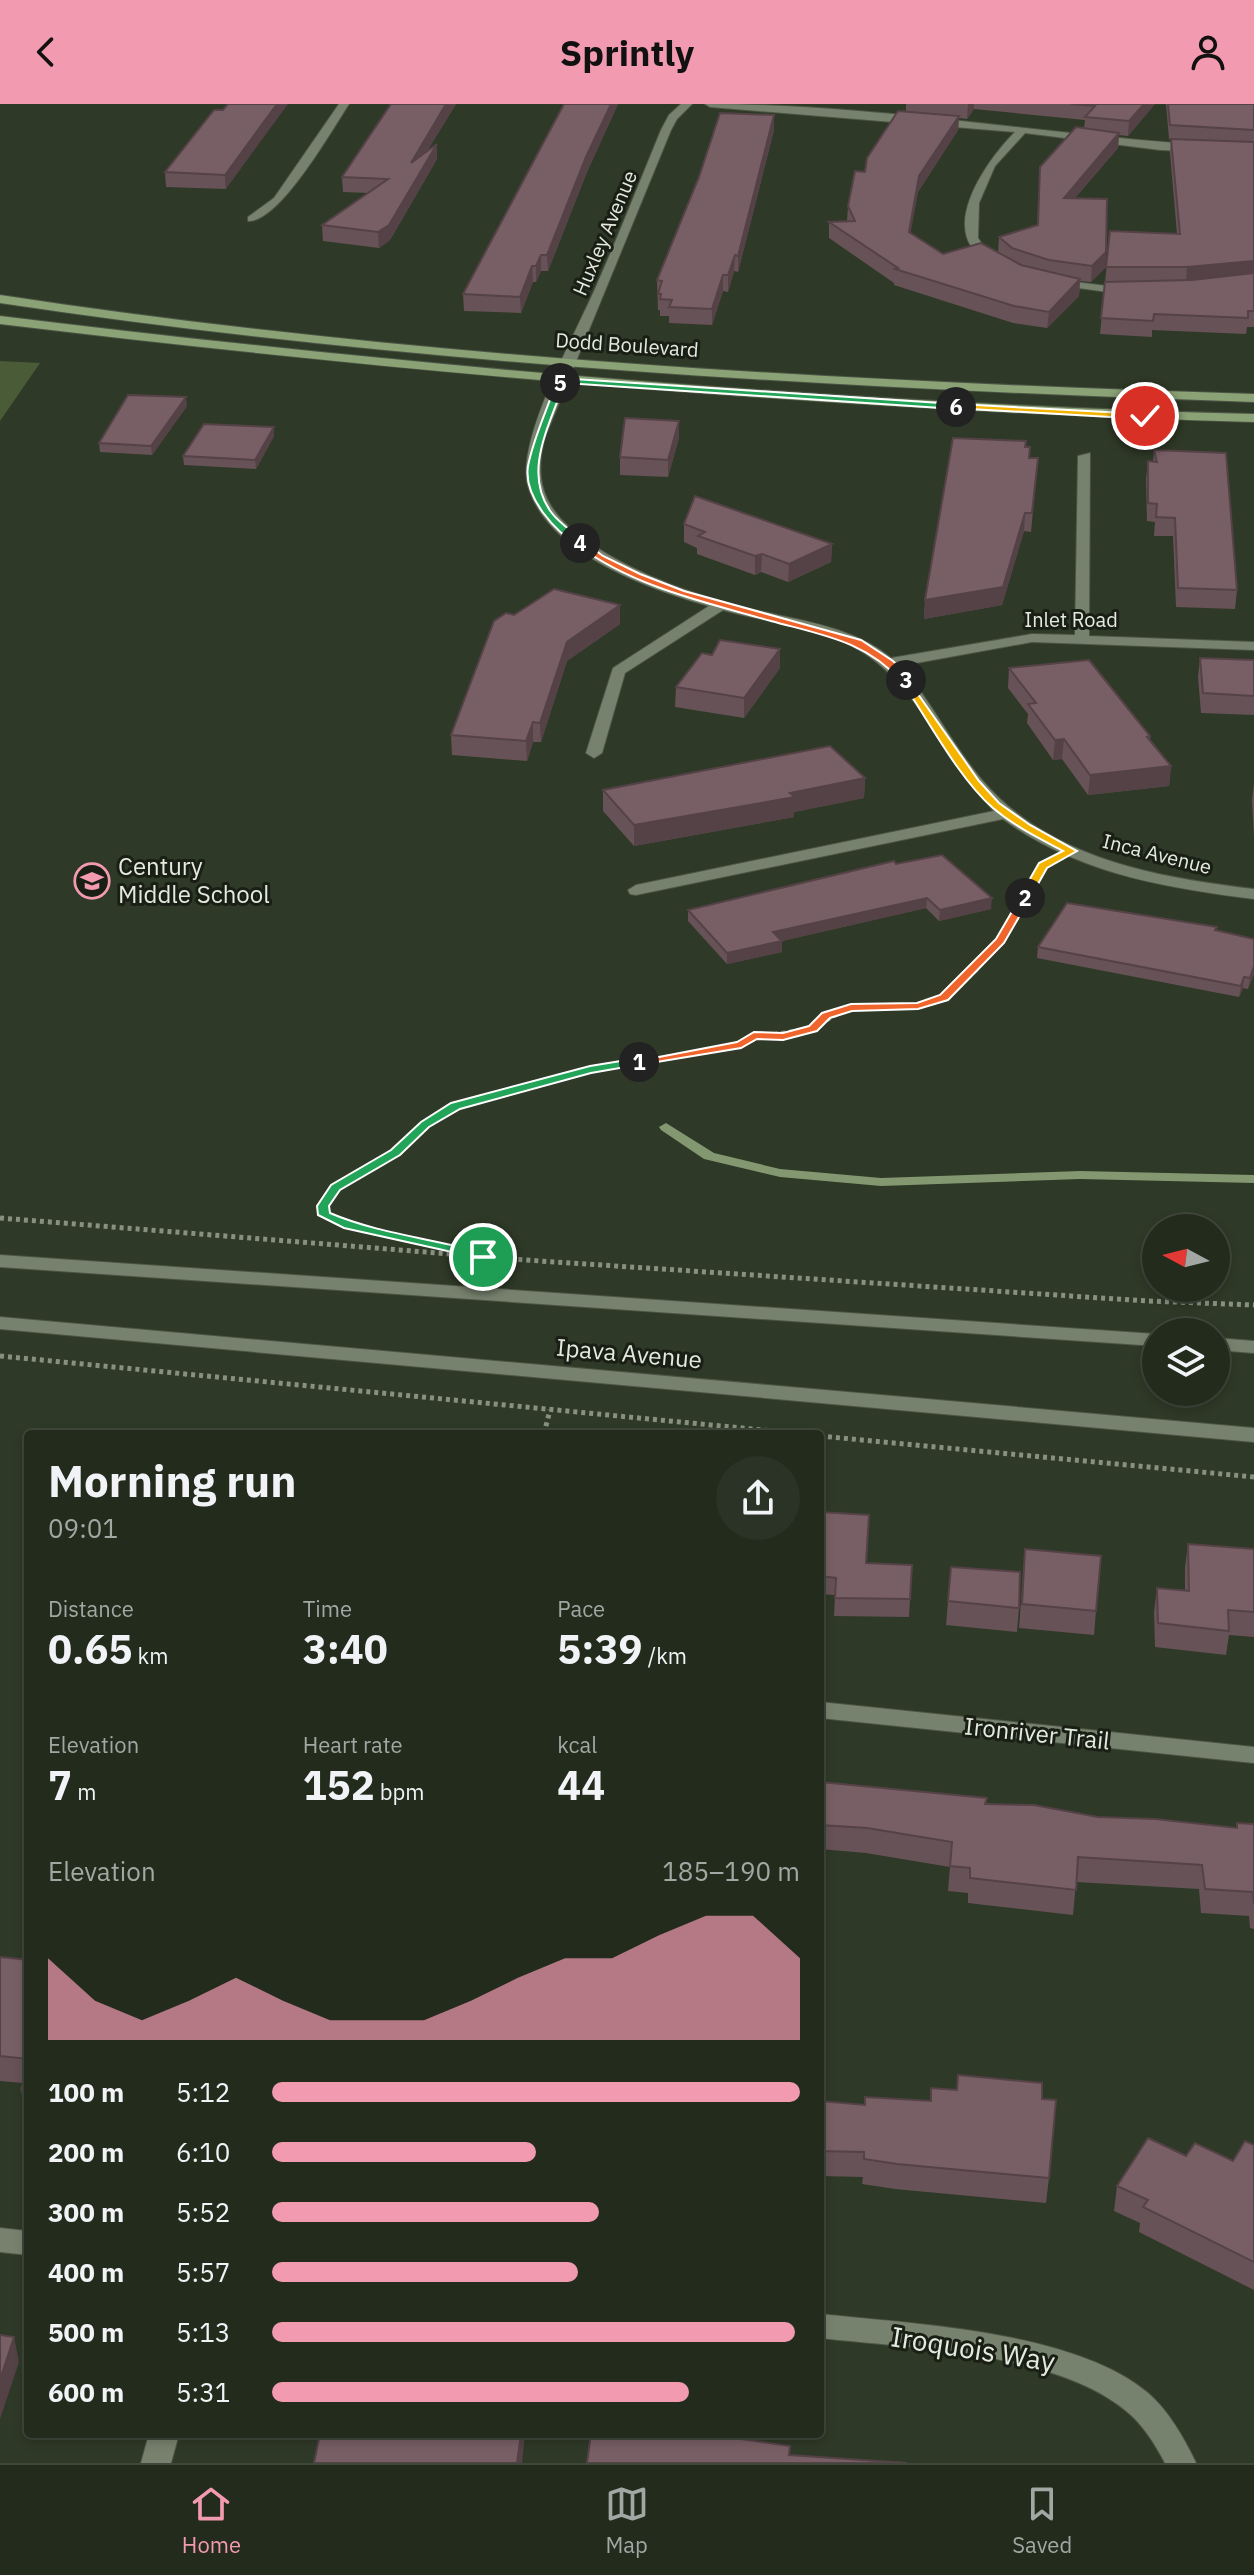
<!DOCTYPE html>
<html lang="en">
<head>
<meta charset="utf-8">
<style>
  :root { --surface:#232b1d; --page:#2b3326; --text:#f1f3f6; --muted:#a3a7a4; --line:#40473b; --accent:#f29ab0 }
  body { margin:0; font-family:"IBM Plex Sans",sans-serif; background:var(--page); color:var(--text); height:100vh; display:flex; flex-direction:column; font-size:30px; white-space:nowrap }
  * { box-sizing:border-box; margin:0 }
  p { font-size:26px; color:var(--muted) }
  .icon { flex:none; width:44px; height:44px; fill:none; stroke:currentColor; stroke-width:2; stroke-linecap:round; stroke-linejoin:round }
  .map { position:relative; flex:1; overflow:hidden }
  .drawer { position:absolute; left:24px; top:1326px; width:800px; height:1008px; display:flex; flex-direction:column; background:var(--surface); border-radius:8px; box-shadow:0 4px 12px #0003,0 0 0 2px var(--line) }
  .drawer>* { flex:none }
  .needle { width:52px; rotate:277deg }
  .buttons { position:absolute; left:1142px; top:1110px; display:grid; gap:16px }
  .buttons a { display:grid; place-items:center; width:88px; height:88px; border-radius:50%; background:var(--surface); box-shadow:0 4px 12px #0003,0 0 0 2px var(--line); font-size:40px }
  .pin { position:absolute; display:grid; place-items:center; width:68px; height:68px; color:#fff; margin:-34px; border:4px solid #fff; border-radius:50%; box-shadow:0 2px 8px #0007 }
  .km { position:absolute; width:40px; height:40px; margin:-20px; border-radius:50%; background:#222; color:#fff; font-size:22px; line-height:40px; text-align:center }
  .round { display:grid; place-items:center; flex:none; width:84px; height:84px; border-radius:42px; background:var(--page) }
  .overview { display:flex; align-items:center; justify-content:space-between; height:136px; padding:0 24px }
  h1 { font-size:44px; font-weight:700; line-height:60px }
  .metrics { display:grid; grid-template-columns:repeat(3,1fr); gap:12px; height:136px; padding:8px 24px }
  .metrics div { display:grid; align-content:center }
  .metrics b { font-size:40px; font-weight:700 }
  .metrics small { font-size:22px; font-weight:400 }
  .metrics p { font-size:22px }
  .chart { height:224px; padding:16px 24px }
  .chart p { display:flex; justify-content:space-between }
  .chart svg { width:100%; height:144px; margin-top:8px; fill:var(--accent); opacity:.7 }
  ul { padding:0 24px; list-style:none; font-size:26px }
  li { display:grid; grid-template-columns:128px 96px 1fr; align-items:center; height:60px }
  li i { height:20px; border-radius:10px; background:var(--accent) }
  header { display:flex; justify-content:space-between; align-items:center; height:104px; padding:0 24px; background:var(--accent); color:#111; font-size:36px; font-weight:700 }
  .tab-bar { display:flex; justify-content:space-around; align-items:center; height:112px; border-top:2px solid var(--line); background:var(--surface); font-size:22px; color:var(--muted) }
  .tab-bar a { display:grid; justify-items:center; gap:4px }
  .tab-bar .on { color:var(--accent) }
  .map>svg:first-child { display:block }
  .green { fill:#495c37 }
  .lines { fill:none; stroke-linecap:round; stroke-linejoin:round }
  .stream { fill:#839770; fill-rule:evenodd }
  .minor-casing { stroke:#4c5545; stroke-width:2 }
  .major-casing { stroke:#4c5545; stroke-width:2 }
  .path-far1 { stroke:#889081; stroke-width:4; stroke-dasharray:3 3; stroke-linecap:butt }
  .path { stroke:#889081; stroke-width:5; stroke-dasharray:4 4; stroke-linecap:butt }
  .minor { fill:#77826e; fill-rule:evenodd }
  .major { fill:#8aa275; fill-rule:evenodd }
  .wall { fill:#675257; fill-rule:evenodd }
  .shaded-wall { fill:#544247 }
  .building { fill:#785f65; stroke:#544247; stroke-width:2 }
  .split-1 { fill:#22a559; stroke:#fff; stroke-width:2 }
  .split-2 { fill:#f0652b; stroke:#fff; stroke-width:2 }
  .split-3 { fill:#f5b400; stroke:#fff; stroke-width:2 }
  .split-4 { fill:#f0652b; stroke:#fff; stroke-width:2 }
  .split-5 { fill:#22a559; stroke:#fff; stroke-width:2 }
  .split-6 { fill:#22a559; stroke:#fff; stroke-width:2 }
  .split-7 { fill:#f5b400; stroke:#fff; stroke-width:2 }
  .labels { text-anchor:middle; stroke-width:6; stroke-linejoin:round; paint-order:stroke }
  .far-street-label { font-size:20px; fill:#e4eade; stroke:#1a1f16 }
  .poi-label { font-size:24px; fill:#e4eade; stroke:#1a1f16; text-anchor:start }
  .street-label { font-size:24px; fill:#e4eade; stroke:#1a1f16 }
  .near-street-label { font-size:28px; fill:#e4eade; stroke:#1a1f16 }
</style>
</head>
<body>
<header><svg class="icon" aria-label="back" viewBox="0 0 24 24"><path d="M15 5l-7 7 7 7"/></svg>Sprintly<svg class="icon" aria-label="person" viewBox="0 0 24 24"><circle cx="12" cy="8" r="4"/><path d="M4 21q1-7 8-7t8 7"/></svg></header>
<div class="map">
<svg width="1254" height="2359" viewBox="0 0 1254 2359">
  <rect width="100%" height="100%" fill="#2f3927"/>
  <path class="green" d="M0,257L40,259L0,317Z"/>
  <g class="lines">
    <path class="stream" d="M666,1019L714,1049L780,1065L881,1074L1080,1067L1254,1071V1079L1080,1075L881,1082L780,1073L704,1055L661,1026L659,1023Z"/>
    <defs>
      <g id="minor">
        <path d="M339,0H349C332,26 279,119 248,117V113L274,94Z"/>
        <path d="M681,0H692L677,15L671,26L545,333C531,383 549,412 591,440C641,473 697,492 755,506C802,517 853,523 891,554L1032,530L1075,531L1078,352L1090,349L1089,532L1254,538V546L1032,538L900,562C932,597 951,640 982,676C1049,755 1156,773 1254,785V795C1165,784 1077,769 1003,715L636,791L630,790L628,786L636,781L994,707C945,655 915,574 852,542C812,522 765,518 723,506L625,569L602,649L594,654L586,649L613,564L709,502C649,485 548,450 528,382C515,336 579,224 598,178C620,128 640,77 661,26L669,11Z"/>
        <path d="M705,0C889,0 1070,36 1254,44V50L1160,46L1025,29L995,62L979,99L978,134L986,146L1002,157L996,160C930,136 985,58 1015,28L710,3Z"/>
        <path d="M1052,175L1131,185L1137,188L1131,191L1048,180V176Z"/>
        <path d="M0,1151L1156,1230V1242L0,1163Z"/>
        <path d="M0,1213L1254,1324V1338L0,1225Z"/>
        <path d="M1216,1234L1254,1237V1249L1216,1246Z"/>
        <path d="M820,1598L1254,1643V1659L820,1614Z"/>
        <path d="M0,2124L28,2127V2151L0,2148Z"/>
        <path d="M820,2210C913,2220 1075,2227 1148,2289C1169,2307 1184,2334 1196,2359H1165C1155,2340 1143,2320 1125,2306C1054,2248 909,2244 820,2234Z"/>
        <path d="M149,2330H179L171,2359H141Z"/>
      </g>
      <g id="major">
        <path d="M0,191C414,254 836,277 1254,290V298C836,284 414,261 0,199Z"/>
        <path d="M0,212C417,263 834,299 1254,310V318C834,306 417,270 0,220Z"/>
      </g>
    </defs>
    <use href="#minor" class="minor-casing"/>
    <use href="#major" class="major-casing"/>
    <path class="path-far1" d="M975,867L993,845L1042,763"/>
    <g class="path">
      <path d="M0,1114L525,1156L1147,1197L1254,1201"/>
      <path d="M471,1149L348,1121L324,1111L323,1102L336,1083L395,1048L425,1020L455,1002L590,966L741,941L758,933L811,925L847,904L920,901L942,893L977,865"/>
      <path d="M0,1252L804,1330"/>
      <path d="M544,1330L550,1306"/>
      <path d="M820,1332L1254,1373"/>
    </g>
    <use href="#minor" class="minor"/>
    <use href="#major" class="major"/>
  </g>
  <g class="wall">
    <path d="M391,0H456L427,47L437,40V55L390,136L379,144L323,137L322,121L368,89L343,88L342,73Z"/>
    <path d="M564,0H618L587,68L548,167H541L536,178H533L521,209L464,207L463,190Z"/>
    <path d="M906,0H1155L1128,32L1119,31L1118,44L1075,94L1106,148L1105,164L1091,178L1080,177L1079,192L1047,224L1013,219L894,181V179L829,134V118L847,117L848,102L865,68L906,7ZM974,5L1085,16L1084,25L1040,63L1037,122L999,133L998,149L943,150L910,129L918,88L958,26L959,14L967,15Z"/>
    <path d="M1166,0H1254V223H1247L1246,230L1152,226V233L1100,230L1110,127L1177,130L1170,49L1171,36L1169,35Z"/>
    <path d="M223,6L226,85L166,83L165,68Z"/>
    <path d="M774,26L738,168L734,167L728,188L723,187L712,221L669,219V212H660V206H658L657,176Z"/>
    <path d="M187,302L152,351L100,348L99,339Z"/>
    <path d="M274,323V332L256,365L184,361L183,352Z"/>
    <path d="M679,334L668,373L620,371V353Z"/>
    <path d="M1025,343L1030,354H1038L1031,428L1024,427L1002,501L924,515L925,496Z"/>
    <path d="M1154,346L1237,486L1235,505L1176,503L1173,432H1154L1155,418L1147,417L1146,375L1148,357L1153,358Z"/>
    <path d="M684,420L832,440L831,458L788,478L761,468L755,471L697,450V444L684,438Z"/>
    <path d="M620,501V520L567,557L541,638H533L527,657L452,651L451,631L514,511Z"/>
    <path d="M1200,554L1254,556V611L1201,609L1198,573Z"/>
    <path d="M780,564L744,614L675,603L676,583Z"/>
    <path d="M1009,564L1150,632V635L1171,662L1169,682L1088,691L1062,655L1053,656L1027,619L1028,610L1008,584Z"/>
    <path d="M865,674L864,694L794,708V713L634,742L603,707V686Z"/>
    <path d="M1254,678V733L1252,697Z"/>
    <path d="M896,760L991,805L939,817L926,804L782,837V848L727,860L688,817V806Z"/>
    <path d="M1216,827L1254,870L1248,885L1243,884L1239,893L1037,854L1038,843Z"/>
    <path d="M820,1408L866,1459L912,1461L909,1513L834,1512L835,1491L820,1490Z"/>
    <path d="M1188,1440L1254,1445V1533L1229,1531L1226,1551L1155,1543L1154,1508L1157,1484L1185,1486V1463Z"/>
    <path d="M1025,1445L1096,1507L1094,1531L1019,1524Z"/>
    <path d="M951,1463L1019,1504L1017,1528L946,1521Z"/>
    <path d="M820,1678L1098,1713L1236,1724L1237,1719L1254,1720V1825L1250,1824L1249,1812L1201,1809L1199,1785L1076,1778L1073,1811L968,1799V1789L948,1787L950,1763L866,1749L820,1745Z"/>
    <path d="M0,1853L28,1856V2010H25L21,1985L23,1979L0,1977Z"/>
    <path d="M931,1984L1042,1995L1049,2074L1046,2099L895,2085L862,2080L863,2073L820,2072V1997L865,2001L930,1997Z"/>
    <path d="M1254,2041V2186L1139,2128L1140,2119L1114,2107L1117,2082L1186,2052L1233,2057Z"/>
  </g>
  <g class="shaded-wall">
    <path d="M277,0H288L226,85L225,71Z"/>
    <path d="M446,0H456L411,74V59Z"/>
    <path d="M611,0H618L587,68L548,167L547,151L586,53Z"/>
    <path d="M968,0H974V5L967,15Z"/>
    <path d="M1144,0H1155L1128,32L1129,17Z"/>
    <path d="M774,11V26L738,168V152Z"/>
    <path d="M959,12L958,26L918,88L908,143L909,128L919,72Z"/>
    <path d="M1119,29L1118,44L1062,109L1064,94Z"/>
    <path d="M437,40V55L390,136L379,144L378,128Z"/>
    <path d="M1106,148L1105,164L1091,178L1092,162Z"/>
    <path d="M541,151V167L536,178V162Z"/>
    <path d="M735,151L734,167L728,188V171Z"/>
    <path d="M1254,157V173L1186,178L1187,163Z"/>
    <path d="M532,162L533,178L521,209L520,193Z"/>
    <path d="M723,171V187L712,221V205Z"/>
    <path d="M1080,175L1079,192L1047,224L1049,208Z"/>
    <path d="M186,293L187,302L152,351L151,342Z"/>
    <path d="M679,317V334L668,373V356Z"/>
    <path d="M274,323V332L256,365L255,356Z"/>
    <path d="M1025,409L1024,427L1002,501L924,515L925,496Z"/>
    <path d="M832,440L831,458L788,478L789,460Z"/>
    <path d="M762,450L761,468L755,471V452Z"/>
    <path d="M620,501V520L567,557L541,638L540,619L567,538Z"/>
    <path d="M780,545V564L744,614V594Z"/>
    <path d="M533,618V638L527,657L526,637Z"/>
    <path d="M1064,635L1062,655L1053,656L1055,636Z"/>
    <path d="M1171,662L1169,682L1088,691L1090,671Z"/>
    <path d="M865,674L864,694L794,708V713L634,742V721Z"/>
    <path d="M927,794L926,804L773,839V828Z"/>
    <path d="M992,794L991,805L939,817L940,806Z"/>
    <path d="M782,837V848L727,860V849Z"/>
    <path d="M1254,862V870L1248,885L1250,874Z"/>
    <path d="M1244,873L1243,884L1239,893L1241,882Z"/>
    <path d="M14,2233L19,2258L0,2315V2276Z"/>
    <path d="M521,2330H525L522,2359H517Z"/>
  </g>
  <g class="building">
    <path d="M228,0H277L225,71L165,68L214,6H223Z"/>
    <path d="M391,0H446L411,59L437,40L389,121L378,128L322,121L388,75L342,73Z"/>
    <path d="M564,0H611L586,53L547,151H541L536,162H532L520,193L463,190Z"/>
    <path d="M1071,0H1144L1129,17L1085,13L1095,2Z"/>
    <path d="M1168,0H1254V26L1170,21Z"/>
    <path d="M898,7L959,12L919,72L909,128L943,150L981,139L1021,161L1080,175L1049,208L1014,202L895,165L898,164L829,118L855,117L848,102L855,67L865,68L867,54Z"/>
    <path d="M720,9L774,11L738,152L735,151L728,171H723L712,205L669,203L672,196L660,195L661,190H658L662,177L657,176L699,73Z"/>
    <path d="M1076,23L1119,29L1064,94L1107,95L1106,148L1092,162L1049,156L1012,144L999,133L1038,121L1040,63Z"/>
    <path d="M1171,35L1254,38V157L1187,163H1106L1110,127L1180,130Z"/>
    <path d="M1254,169V207H1248V214L1154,210L1153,217L1101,214L1105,178L1192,176Z"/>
    <path d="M128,291L186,293L151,342L99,339Z"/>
    <path d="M625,314L679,317L668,356L620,353Z"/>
    <path d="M204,320L274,323L255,356L183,352Z"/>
    <path d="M953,334L1026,337L1025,343H1030L1029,354H1038L1032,409H1025L1003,483L925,496Z"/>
    <path d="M1154,346L1226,349L1237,486L1178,484L1175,414L1156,413L1157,400L1148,399V357L1157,358Z"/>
    <path d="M695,392L832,440L789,460L762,450L755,452L698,432L705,428L684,420Z"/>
    <path d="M554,485L620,501L567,538L540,619L533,618L526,637L451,631L494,517L506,509L514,511Z"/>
    <path d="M720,536L780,545L744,594L676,583L702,549L712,551Z"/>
    <path d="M1200,554L1254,556V592L1203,589Z"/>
    <path d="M1089,556L1150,632L1147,633L1171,662L1090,671L1064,635L1055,636L1028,600L1036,599L1009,564Z"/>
    <path d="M830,642L865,674L790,689L795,693L634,721L603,686Z"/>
    <path d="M942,751L992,794L940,806L927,794L773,828L782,837L727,849L688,806L894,757L896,760Z"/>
    <path d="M1067,799L1217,823L1215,826L1254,835V862L1250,874L1244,873L1241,882L1038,843Z"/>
    <path d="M820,1408L869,1411L866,1459L912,1461L910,1495L835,1494L836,1474L820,1472Z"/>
    <path d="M1188,1440L1254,1445V1508L1228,1506L1229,1527L1158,1519L1157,1484L1189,1487Z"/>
    <path d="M1025,1445L1101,1452L1096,1507L1022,1500Z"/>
    <path d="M951,1463L1020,1468L1019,1504L948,1497Z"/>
    <path d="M820,1678L987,1694L985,1700L1034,1701L1098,1713L1155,1715L1237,1724V1719L1254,1720V1800L1253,1788L1205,1785L1202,1761L1078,1753L1076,1786L970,1774V1764L950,1762L952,1738L867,1724L820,1721Z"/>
    <path d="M0,1853L28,1856V1955L0,1952Z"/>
    <path d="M28,1966V1986L21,1985Z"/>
    <path d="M958,1971L1042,1979V1995L1056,1996L1049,2074L897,2060L864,2055V2048L820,2047V1997L865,2001V1993L931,1997V1984L957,1986Z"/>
    <path d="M1148,2034L1186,2052L1195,2039L1233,2057L1245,2037L1254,2041V2158L1143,2103L1148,2096L1117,2082Z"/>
    <path d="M0,2231L14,2233L0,2276Z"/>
    <path d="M320,2330H521L517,2359H314Z"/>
    <path d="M591,2330H705L790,2342L789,2351L907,2359H587Z"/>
  </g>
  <path class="split-1" d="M639,954L643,955V960L591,969L460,1005L429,1023L400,1051L340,1086L329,1102L330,1109C379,1130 436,1135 488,1150V1156L344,1124L318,1111L317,1102L331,1081L391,1046L421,1018L451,999L590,962Z"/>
  <path class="split-2" d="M1021,792L1030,794L1004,839L948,896L918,905L852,907L830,914L817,927L783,936L757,935L741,944L639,961L633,958L737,938L754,928L783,929L809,922L822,909L851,900L917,899L940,891L996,835Z"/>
  <path class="split-3" d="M906,573L979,677L999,699L1030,721L1077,747L1047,764L1029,796L1019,794L1039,759L1063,747C1039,734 1014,722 993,704C959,675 927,614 901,576Z"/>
  <path class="split-4" d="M577,437H583L603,452L640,470L684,487L861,536L893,557L911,576L902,578C866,537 822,531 771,517C704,498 634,483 577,441Z"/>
  <path class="split-5" d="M560,277L564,279C550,321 522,368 551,408C559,419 573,428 583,437L580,442C556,429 523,393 528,362C533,335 547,306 556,279Z"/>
  <path class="split-6" d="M559,274L956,300L960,303L956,305L565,279L560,282L556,279Z"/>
  <path class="split-7" d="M956,300L1145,310L1149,312L1145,315L953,304Z"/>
  <defs>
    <symbol id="school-ring" viewBox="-11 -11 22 22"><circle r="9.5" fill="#1a1f16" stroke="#f29ab0" stroke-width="1.5"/><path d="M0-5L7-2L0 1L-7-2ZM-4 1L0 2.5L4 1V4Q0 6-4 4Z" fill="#f29ab0"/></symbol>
  </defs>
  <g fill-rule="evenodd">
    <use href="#school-ring" x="72" y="757" width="40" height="40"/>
  </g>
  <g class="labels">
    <g class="far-street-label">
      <text transform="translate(605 129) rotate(-67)" y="7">Huxley Avenue</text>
      <text transform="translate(627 241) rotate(4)" y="7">Dodd Boulevard</text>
      <text x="1071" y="523">Inlet Road</text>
      <text transform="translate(1157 750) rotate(14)" y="7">Inca Avenue</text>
    </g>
    <g class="poi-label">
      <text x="118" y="771">Century<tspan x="118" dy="28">Middle School</tspan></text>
    </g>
    <g class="street-label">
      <text transform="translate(629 1250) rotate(5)" y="8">Ipava Avenue</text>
      <text transform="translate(1037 1630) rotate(6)" y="8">Ironriver Trail</text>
    </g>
    <g class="near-street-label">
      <text transform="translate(973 2245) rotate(9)" y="10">Iroquois Way</text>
    </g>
  </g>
</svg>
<div class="buttons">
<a><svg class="needle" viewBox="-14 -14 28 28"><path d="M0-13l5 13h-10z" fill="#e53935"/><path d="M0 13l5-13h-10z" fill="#a3a7a4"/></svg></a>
<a><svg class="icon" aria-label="layers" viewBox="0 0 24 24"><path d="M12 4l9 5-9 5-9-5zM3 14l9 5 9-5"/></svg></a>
</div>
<div class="pin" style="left:483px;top:1153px;background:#1e9e55"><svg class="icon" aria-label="arrive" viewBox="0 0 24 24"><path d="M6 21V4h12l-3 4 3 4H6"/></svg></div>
<div class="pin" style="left:1145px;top:312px;background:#d93025"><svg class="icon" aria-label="check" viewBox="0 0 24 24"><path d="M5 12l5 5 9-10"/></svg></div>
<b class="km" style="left:639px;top:958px">1</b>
<b class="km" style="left:1025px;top:794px">2</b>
<b class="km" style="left:906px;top:576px">3</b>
<b class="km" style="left:580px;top:439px">4</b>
<b class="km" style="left:560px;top:279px">5</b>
<b class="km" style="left:956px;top:303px">6</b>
<section class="drawer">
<div class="overview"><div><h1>Morning run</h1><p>09:01</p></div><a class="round"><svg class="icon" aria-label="share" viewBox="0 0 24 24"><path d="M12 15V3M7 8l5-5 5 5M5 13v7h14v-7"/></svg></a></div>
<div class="metrics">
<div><p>Distance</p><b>0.65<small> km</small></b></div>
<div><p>Time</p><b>3:40</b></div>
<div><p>Pace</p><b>5:39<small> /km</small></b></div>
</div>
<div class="metrics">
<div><p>Elevation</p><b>7<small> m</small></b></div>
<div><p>Heart rate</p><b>152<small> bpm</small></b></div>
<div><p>kcal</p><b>44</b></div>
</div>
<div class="chart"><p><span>Elevation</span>185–190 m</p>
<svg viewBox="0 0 160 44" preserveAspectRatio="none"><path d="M0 44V19L10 32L20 38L30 32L40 25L50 32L60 38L70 38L80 38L90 32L100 25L110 19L120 19L130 12L140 6L150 6L160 19V44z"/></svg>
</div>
<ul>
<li><b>100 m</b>5:12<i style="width:100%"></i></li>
<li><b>200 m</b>6:10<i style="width:50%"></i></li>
<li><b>300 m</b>5:52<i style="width:62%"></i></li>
<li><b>400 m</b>5:57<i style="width:58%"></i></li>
<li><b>500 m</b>5:13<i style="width:99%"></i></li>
<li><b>600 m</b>5:31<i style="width:79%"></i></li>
</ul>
</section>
</div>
<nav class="tab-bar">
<a class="on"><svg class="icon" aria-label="home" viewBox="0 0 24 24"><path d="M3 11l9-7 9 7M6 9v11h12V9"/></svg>Home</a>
<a><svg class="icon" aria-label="map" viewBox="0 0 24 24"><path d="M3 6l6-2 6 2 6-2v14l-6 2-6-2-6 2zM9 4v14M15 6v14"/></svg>Map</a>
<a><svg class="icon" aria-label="saved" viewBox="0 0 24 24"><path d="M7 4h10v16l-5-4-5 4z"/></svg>Saved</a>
</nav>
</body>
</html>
